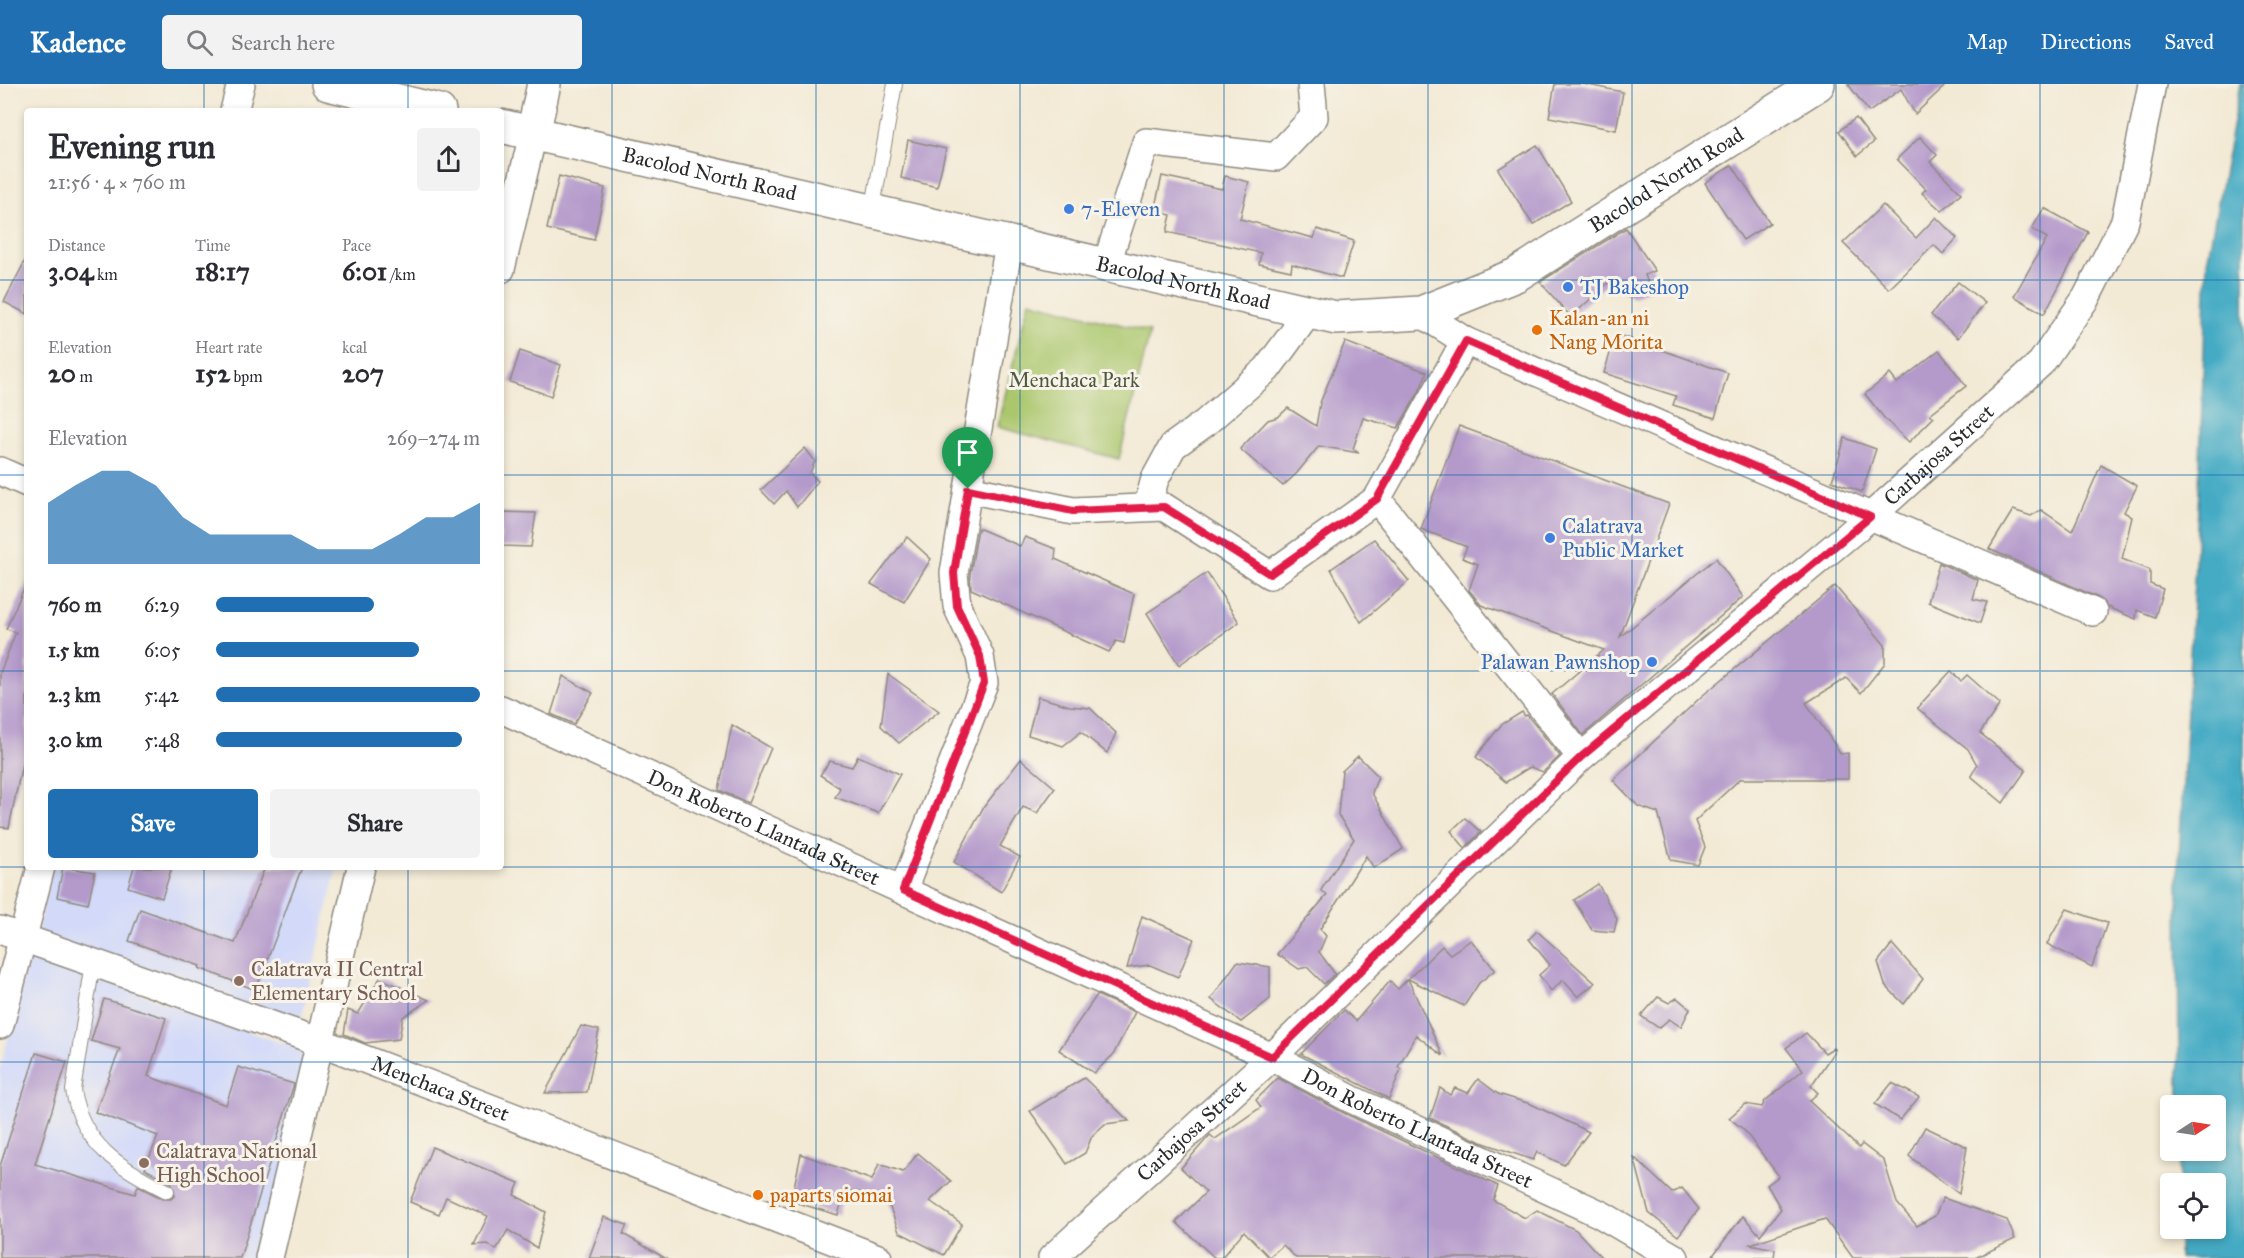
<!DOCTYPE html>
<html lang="en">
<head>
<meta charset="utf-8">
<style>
  :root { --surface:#fff; --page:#f2f2f3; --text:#2b2b33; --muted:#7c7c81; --accent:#1f6fb2 }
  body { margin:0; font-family:"IM FELL Great Primer",serif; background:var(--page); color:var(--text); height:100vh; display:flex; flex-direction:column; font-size:22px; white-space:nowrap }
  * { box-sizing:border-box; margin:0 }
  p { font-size:20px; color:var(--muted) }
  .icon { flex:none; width:33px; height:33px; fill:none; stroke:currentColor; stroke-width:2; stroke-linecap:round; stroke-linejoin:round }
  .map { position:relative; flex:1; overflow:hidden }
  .side { position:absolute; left:24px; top:24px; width:480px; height:762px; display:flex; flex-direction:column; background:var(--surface); border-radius:6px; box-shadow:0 3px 9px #0003 }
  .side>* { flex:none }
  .needle { width:39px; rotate:78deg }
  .fabs { position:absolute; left:2160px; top:1011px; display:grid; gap:12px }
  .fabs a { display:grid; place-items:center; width:66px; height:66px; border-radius:6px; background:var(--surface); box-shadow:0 3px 9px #0003; font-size:30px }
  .pin { position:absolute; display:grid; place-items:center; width:51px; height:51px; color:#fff; margin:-62px -26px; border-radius:50% 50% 50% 0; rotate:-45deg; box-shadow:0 0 6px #0007 }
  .pin .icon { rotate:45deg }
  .round { display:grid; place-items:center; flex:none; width:63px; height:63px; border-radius:6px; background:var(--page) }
  .headline { display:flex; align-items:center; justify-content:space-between; height:102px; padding:0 24px }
  h1 { font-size:33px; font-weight:800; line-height:45px }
  .figures { display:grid; grid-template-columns:repeat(3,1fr); gap:9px; height:102px; padding:6px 24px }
  .figures div { display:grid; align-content:center }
  .figures b { font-size:26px; font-weight:800 }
  .figures small { font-size:16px; font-weight:400 }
  .figures p { font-size:16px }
  .chart { height:168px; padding:12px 24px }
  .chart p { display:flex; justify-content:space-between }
  .chart svg { width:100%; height:108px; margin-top:6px; fill:var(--accent); opacity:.7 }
  .cta { display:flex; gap:12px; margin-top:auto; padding:12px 24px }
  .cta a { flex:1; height:69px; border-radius:6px; background:var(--accent); color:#fff; font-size:24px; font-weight:800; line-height:69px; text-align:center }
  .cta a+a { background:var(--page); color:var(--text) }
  ul { padding:0 24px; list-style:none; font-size:20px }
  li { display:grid; grid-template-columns:96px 72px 1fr; align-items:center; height:45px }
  li i { height:15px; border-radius:8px; background:var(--accent) }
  header { display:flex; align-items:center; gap:36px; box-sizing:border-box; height:84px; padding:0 30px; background:var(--accent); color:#fff }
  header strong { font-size:28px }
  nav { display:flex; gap:33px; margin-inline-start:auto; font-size:21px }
  .search { width:420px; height:54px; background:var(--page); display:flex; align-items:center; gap:15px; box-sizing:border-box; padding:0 21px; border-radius:6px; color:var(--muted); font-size:22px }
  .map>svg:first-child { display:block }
  .built { fill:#d2d9f9 }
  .green { fill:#abc76d; stroke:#6b794c; stroke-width:1.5 }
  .water { fill:#44abc4; stroke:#386b78; stroke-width:1.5 }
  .building { fill:#b49acb }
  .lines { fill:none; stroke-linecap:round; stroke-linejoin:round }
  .lane-casing { stroke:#8f8a80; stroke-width:16 }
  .street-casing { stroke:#8f8a80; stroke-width:30 }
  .secondary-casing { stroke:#8f8a80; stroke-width:36 }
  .highway-casing { stroke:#8f8a80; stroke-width:36 }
  .lane { stroke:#fff; stroke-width:14 }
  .street { stroke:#fff; stroke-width:27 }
  .secondary { stroke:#fff; stroke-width:33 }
  .highway { stroke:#fff; stroke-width:33 }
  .route-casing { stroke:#fff; stroke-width:12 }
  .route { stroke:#e11d48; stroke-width:8 }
  .grid { fill:none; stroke:#1f6fb2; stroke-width:1.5; stroke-opacity:0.55 }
  .shop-dot { fill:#3f7fe0; stroke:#f7f3e8; stroke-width:2 }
  .food-dot { fill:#e8710a; stroke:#f7f3e8; stroke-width:2 }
  .education-dot { fill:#8d6e63; stroke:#f7f3e8; stroke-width:2 }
  .labels { text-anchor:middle; stroke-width:6; stroke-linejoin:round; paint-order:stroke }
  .street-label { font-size:21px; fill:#2b2b2b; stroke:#f7f3e8 }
  .shop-label { font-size:21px; fill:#366cbe; stroke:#f7f3e8; text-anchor:start }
  .food-label { font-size:21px; fill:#c56008; stroke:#f7f3e8; text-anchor:start }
  .park-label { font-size:21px; fill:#515a3f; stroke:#f7f3e8 }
  .education-label { font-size:21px; fill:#785e54; stroke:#f7f3e8; text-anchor:start }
</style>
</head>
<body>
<header>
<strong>Kadence</strong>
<div class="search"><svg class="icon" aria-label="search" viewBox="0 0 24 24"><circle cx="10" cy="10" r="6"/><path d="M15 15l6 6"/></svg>Search here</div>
<nav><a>Map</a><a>Directions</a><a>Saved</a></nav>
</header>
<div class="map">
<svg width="2244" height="1174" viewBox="0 0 2244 1174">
  <rect width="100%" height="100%" fill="#f7f3e8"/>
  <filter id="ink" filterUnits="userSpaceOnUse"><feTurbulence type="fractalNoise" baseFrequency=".0167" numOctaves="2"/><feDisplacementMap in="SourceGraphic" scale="12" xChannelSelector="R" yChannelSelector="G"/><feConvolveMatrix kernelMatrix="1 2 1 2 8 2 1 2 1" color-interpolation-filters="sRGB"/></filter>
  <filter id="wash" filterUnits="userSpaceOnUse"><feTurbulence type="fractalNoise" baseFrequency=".008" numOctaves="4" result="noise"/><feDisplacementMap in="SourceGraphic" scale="24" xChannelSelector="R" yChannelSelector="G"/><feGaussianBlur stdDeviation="1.35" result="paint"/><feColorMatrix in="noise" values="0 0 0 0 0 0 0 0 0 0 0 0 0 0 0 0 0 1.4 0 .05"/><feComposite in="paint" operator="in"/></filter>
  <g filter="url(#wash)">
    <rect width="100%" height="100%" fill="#f3ead5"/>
    <g class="built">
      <path d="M53,783H337L300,941L36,853Z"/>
      <path d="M29,871L278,958H320L263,1174H0V985Z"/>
    </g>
    <path class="green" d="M1029,217L1150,248L1119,375L997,343Z"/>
    <path class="water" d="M2240,0H2244V1174H2179V1145L2216,1144V1100L2179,1099V1067L2216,1066V1022L2179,1021L2178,792L2199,406L2207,178Z"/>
    <g id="blocks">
      <g class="building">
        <path d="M1555,0H1583L1623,8L1616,46L1549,33Z"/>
        <path d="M1848,0H1947L1915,30L1901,5L1869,28Z"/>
        <path d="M1856,34L1874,58L1857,72L1839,47Z"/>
        <path d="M1920,53L1937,71L1930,78L1961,109L1942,127L1922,109L1926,105L1897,75Z"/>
        <path d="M908,56L946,65L937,103L901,94Z"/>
        <path d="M1537,61L1571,117L1533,141L1498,85Z"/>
        <path d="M1732,81L1770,139L1743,156L1705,99Z"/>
        <path d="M559,92L605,104L594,156L547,145Z"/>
        <path d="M1162,92L1222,105L1225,92L1249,98L1240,135L1314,154L1317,145L1354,157L1342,194L1292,180L1291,187L1259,180L1261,169L1167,148L1171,131L1154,127Z"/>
        <path d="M1883,121L1916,154L1936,133L1957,154L1943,170L1934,161L1889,205L1843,159Z"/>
        <path d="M2044,124L2088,148L2044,230L2014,212L2047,154L2032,145Z"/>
        <path d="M1626,144L1655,187L1645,191L1650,205L1633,213L1608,199L1571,233L1540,198Z"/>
        <path d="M27,173V230L4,218Z"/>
        <path d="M1958,198L1985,219L1958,254L1931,231Z"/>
        <path d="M1616,250L1728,289L1715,334L1673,321L1676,312L1604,289Z"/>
        <path d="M1345,258L1427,288L1419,308L1398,344L1363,334L1353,365L1359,369L1319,362L1297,389L1283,402L1240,365L1268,336L1278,333L1288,324L1316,342L1320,319Z"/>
        <path d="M1939,266L1966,302L1930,330L1934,333L1909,358L1885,335L1865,310L1890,290L1897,299Z"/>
        <path d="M520,267L561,281L551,312L510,298Z"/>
        <path d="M1459,342L1669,420L1620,553L1716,474L1743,513L1583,651L1552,610L1604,566L1481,521L1469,506L1478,480L1462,474L1467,463L1421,445Z"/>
        <path d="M1845,354L1876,365L1862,408L1832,397Z"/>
        <path d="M805,364L815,377L810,389L818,397L797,423L786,407L774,420L761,406Z"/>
        <path d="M2101,381L2137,402L2124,428L2132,433L2122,475L2150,486V500L2163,505L2155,533L2137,526L2136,535L2107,523L2099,514L1989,465L2013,426L2031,432L2041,426L2072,447Z"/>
        <path d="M501,428L536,429L531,463L501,462Z"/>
        <path d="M978,444L1020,462L1025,453L1056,465L1055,475L1134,510L1124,559L1116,557L1109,568L971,505L970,490Z"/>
        <path d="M907,453L931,475L904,518L871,500Z"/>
        <path d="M1374,455L1409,497L1361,538L1331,485Z"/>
        <path d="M1939,479L1978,496L1973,515L1987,518L1980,539L1928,518Z"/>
        <path d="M1207,489L1239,538L1179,581L1147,529Z"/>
        <path d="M27,497V676L23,675L9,744L0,743V589L16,548L6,545Z"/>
        <path d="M1835,502L1885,561V579L1861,609L1846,594L1806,619L1841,670L1848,669V695H1740L1695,737L1705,763L1698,781L1671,776L1658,729L1638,722L1613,696L1702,612Z"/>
        <path d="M1951,587L1961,597L1967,591L2000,620L1980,649L2026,686L2003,719L1971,692L1977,681L1968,665L1917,624Z"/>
        <path d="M888,590L939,627L899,659L881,642Z"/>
        <path d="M563,592L593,609L574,640L551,630Z"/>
        <path d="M1038,613L1070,622L1090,624L1116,649L1107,669L1081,648L1063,662L1028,651Z"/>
        <path d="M1522,628L1525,632L1527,631L1560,672L1543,688L1530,683L1506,698L1476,673L1501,641Z"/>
        <path d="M732,641L771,664L748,719L719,706Z"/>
        <path d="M858,672L900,690L878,729L835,713L840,704L820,691L830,677L852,683Z"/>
        <path d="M1358,672L1378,692L1372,709L1403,765L1374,784L1366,772L1320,845L1326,852L1319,868L1335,890L1324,900L1307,883L1299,885L1277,870L1327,811L1321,806L1354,755L1338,731L1342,687Z"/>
        <path d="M1021,675L1055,704L1037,729L1023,723L1000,762L1020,773L1001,808L954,778L983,724Z"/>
        <path d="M1465,734L1481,748L1465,764L1451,747Z"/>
        <path d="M63,783L95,788L88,820L57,813Z"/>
        <path d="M134,783H172L162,814L128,803Z"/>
        <path d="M265,783H302L256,906L199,884L200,882L129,857L140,825L235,859Z"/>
        <path d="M1598,800L1617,835L1614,848L1592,846L1574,816Z"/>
        <path d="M2067,825L2107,839L2092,883L2047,860Z"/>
        <path d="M1142,832L1194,855L1178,893L1150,881L1127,884Z"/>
        <path d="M1537,847L1595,899L1578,913L1563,896L1551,907L1539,891L1550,881L1529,855Z"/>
        <path d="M1471,856L1495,886L1479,899L1464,922L1408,895L1442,862L1450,870Z"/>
        <path d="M1892,860L1923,895L1904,920L1885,901L1878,878Z"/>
        <path d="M1237,878L1270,883V915L1241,938L1211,915Z"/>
        <path d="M380,894L429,916L403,933L399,955L365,959L344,950L348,926L358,930Z"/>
        <path d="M1408,895L1443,972L1416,951L1398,983L1401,985L1389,1015L1301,970L1344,926L1356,937L1390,897L1398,905Z"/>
        <path d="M1097,911L1135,928L1113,971L1094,989L1059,966Z"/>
        <path d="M1658,913L1669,919L1677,914L1690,925L1681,943L1669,935L1659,944L1641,932Z"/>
        <path d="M104,915L166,934L148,992L226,1021L238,983L294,1000L240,1174H0V1082L36,969L67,978L35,1080L135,1110L138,1102L163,1115H171L175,1111L172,1099L145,1085L158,1052L95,1028L120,965L91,957Z"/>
        <path d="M581,942L599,946L587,1008L545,1009Z"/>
        <path d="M1806,949L1825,969L1833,964L1835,966L1811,1002L1818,1009L1809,1017L1859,1064L1862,1060L1884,1077L1897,1119L1917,1142L1935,1132L1943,1114L2007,1136L2015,1155L1975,1174H1853L1825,1135L1750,1160L1775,1165L1774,1174H1711L1743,1132L1760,1151L1781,1125L1767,1101L1779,1092L1743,1045L1729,1034L1745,1020L1762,1023L1765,1017L1803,986L1786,964Z"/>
        <path d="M1084,994L1129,1037L1105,1040L1092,1052L1085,1069L1067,1080L1030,1027Z"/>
        <path d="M1278,994L1344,1029L1498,1102L1493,1116L1525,1134L1537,1126L1576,1146L1602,1174H1296L1283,1161L1269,1173L1244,1147L1221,1174H1215L1176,1138L1206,1108L1181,1084L1210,1051L1215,1055L1261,1023L1256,1016Z"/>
        <path d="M1478,995L1498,1010L1531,1020L1589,1048L1564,1081L1537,1068L1533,1076L1481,1058L1430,1034L1440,1004L1450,1011L1455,1004L1468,1009Z"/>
        <path d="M1892,999L1919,1013L1900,1036L1875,1020Z"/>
        <path d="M1925,1043L1967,1063L1959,1110L1909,1072Z"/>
        <path d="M432,1063L519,1099L514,1111L546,1128L537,1164L508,1146L496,1166L488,1160L474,1161L488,1132L446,1113L439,1130L410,1118Z"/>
        <path d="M918,1069L951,1097L930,1117L962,1140L944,1171L899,1148L886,1113L845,1106L838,1131L791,1117L801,1070L872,1096L879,1080L903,1088Z"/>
        <path d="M1634,1073L1672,1109L1682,1104L1699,1125L1678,1152L1649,1129Z"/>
        <path d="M604,1133L627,1141L623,1150L665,1174H589Z"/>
      </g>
    </g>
  </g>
  <g filter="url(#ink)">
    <use href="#blocks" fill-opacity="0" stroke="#8f8a80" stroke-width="1.5"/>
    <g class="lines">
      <defs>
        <g id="lane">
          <path d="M872,128L895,0"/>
          <path d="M93,879L73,1006C82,1061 120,1084 167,1107"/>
        </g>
        <g id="street">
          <path d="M234,27L241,0"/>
          <path d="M1106,182L1146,58L1276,73L1314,33L1311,0"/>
          <path d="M501,185L533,50"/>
          <path d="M1421,229L1465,257L1377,415L1581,673"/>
          <path d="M1465,257L2093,528"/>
          <path d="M0,387L27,399"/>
          <path d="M968,405L1073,427L1164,423L1270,491L1377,415"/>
          <path d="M1147,423L1155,395L1173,362L1205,339L1267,285L1309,228"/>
          <path id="s1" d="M501,625L1272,973L1351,1015L1600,1130L1675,1174"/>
          <path d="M903,806L984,599L980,572L957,522L954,489L1009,159"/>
          <path id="s2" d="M0,846L320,958L878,1174"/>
          <path d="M0,941L41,783"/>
          <path d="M269,1174L361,783"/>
          <path id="s3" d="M1052,1174L1272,973L1581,673L1870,433L2041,279L2086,214L2125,137L2152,0"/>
        </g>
        <path id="secondary" d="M533,50L544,0"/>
        <g id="highway">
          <path d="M328,0L439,27"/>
          <path id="s4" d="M501,42L1336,234L1421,229L1516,191L1818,0"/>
        </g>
      </defs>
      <use href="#lane" class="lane-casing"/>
      <use href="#street" class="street-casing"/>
      <use href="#secondary" class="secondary-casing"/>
      <use href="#highway" class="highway-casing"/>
      <use href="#lane" class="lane"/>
      <use href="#street" class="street"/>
      <use href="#secondary" class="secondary"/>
      <use href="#highway" class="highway"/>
    </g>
  </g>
  <g class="lines" filter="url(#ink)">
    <defs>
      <path id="route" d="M1466,257L1870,433L1581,673L1272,973L903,806L984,599L980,572L957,522L954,489L968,405L1073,427L1164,423L1270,490L1377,415Z"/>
    </defs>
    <use href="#route" class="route-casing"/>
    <use href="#route" class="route"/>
  </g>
  <path class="grid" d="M204,0V27M408,0V27M612,0V1174M816,0V1174M1020,0V1174M1224,0V1174M1428,0V1174M1632,0V1174M1836,0V1174M2040,0V1174M0,196H27M501,196H2244M0,391H27M501,391H2244M0,587H27M501,587H2244M0,783H27M204,783V1174M408,783V1174M501,783H2244M0,978H2244"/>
  <g class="shop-dot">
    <circle cx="1069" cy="125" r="6"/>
    <circle cx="1568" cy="203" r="6"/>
    <circle cx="1550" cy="454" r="6"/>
    <circle cx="1652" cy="578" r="6"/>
  </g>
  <g class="food-dot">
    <circle cx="1537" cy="246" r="6"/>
    <circle cx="758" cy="1111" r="6"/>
  </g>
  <g class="education-dot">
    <circle cx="239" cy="897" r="6"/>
    <circle cx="144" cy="1079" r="6"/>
  </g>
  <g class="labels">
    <g class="street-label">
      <text dy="7" stroke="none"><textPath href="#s4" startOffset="214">Bacolod North Road</textPath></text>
      <text dy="7" stroke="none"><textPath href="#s4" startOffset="1222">Bacolod North Road</textPath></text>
      <text dy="7" stroke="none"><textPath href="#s4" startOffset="700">Bacolod North Road</textPath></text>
      <text dy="7" stroke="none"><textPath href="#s3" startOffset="1197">Carbajosa Street</textPath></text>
      <text dy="7" stroke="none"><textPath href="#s1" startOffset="288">Don Roberto Llantada Street</textPath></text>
      <text dy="7" stroke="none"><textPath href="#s2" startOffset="468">Menchaca Street</textPath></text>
      <text dy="7" stroke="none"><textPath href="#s1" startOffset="1008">Don Roberto Llantada Street</textPath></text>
      <text dy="7" stroke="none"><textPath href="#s3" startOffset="189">Carbajosa Street</textPath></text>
    </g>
    <g class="shop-label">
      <text x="1081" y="132">7-Eleven</text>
      <text x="1580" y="210">TJ Bakeshop</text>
      <text x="1562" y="449">Calatrava<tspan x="1562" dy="24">Public Market</tspan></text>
      <text x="1640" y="585" text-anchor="end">Palawan Pawnshop</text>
    </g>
    <g class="food-label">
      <text x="1549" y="241">Kalan-an ni<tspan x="1549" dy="24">Nang Morita</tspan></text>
      <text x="770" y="1118">paparts siomai</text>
    </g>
    <g class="park-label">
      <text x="1074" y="303">Menchaca Park</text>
    </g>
    <g class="education-label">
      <text x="251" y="892">Calatrava II Central<tspan x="251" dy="24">Elementary School</tspan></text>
      <text x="156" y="1074">Calatrava National<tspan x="156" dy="24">High School</tspan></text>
    </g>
  </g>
</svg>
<div class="fabs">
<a><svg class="needle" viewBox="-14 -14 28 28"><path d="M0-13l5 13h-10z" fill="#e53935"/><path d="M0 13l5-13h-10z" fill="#7c7c81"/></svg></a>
<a><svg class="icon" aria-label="locate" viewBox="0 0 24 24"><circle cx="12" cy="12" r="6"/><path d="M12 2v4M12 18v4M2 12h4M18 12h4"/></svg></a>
</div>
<div class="pin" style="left:968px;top:405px;background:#1e9e55"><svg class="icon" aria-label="arrive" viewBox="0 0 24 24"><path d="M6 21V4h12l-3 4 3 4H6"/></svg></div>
<section class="side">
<div class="headline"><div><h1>Evening run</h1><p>21:56 · 4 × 760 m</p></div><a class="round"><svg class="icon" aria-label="share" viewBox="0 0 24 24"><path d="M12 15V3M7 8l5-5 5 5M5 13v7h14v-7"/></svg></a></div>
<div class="figures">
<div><p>Distance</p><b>3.04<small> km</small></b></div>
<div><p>Time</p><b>18:17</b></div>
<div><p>Pace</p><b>6:01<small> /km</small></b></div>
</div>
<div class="figures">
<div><p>Elevation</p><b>20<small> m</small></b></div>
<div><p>Heart rate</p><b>152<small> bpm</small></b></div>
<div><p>kcal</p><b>207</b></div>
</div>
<div class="chart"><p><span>Elevation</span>269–274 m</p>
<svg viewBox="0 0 160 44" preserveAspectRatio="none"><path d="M0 44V19L10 12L20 6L30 6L40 12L50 25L60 32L70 32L80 32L90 32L100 38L110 38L120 38L130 32L140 25L150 25L160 19V44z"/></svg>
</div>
<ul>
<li><b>760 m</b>6:29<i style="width:60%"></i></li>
<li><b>1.5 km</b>6:05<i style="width:77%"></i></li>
<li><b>2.3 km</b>5:42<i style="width:100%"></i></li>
<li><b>3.0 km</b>5:48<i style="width:93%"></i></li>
</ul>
<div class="cta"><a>Save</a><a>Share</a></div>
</section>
</div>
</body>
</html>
